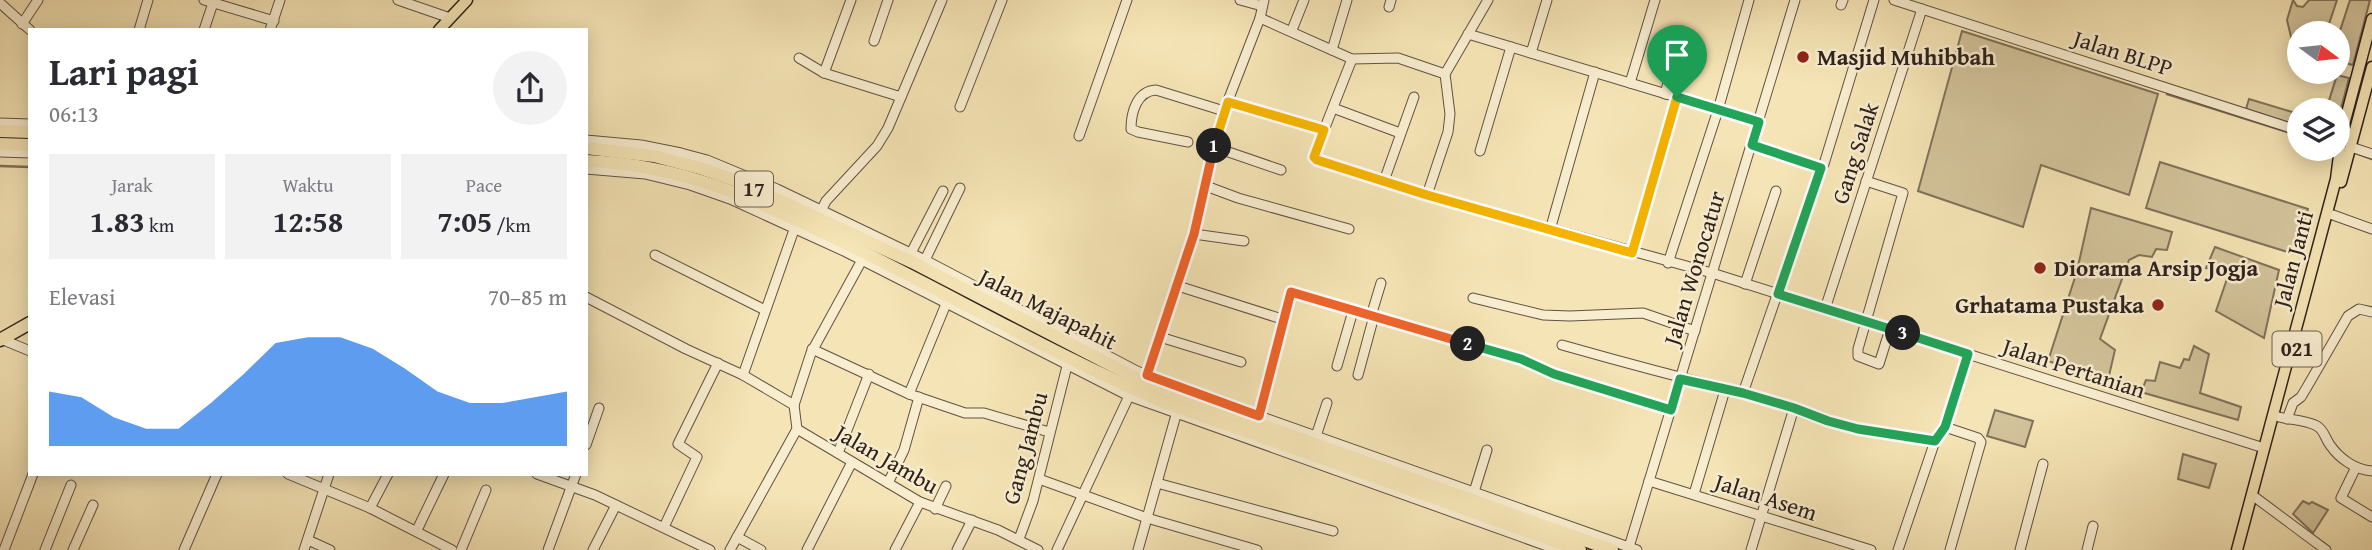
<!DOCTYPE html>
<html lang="id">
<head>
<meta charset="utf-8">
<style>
  :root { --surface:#fff; --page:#f2f2f3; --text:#2b2b33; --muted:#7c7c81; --accent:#1a73e8 }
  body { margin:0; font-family:"Gentium Book Plus",serif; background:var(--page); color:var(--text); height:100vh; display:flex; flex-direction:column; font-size:26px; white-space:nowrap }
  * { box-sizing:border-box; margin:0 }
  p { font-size:23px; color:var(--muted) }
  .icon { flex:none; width:38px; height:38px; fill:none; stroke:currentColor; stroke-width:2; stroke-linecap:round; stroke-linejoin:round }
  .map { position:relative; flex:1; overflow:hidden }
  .details { position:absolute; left:28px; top:28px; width:560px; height:448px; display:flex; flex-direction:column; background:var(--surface); border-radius:0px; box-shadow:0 4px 18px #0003 }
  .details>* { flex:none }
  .needle { width:46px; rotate:105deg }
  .fabs { position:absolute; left:2287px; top:21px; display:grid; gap:14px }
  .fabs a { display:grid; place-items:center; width:63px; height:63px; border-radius:50%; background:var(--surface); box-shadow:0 4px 18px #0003; font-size:35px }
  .pin { position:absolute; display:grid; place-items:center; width:60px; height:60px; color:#fff; margin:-72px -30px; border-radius:50% 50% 50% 0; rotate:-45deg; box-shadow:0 0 7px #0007 }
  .pin .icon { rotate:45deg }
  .km { position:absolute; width:35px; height:35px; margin:-18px; border-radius:50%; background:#222; color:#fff; font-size:19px; line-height:35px; text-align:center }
  .round { display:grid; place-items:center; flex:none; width:74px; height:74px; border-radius:37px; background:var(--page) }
  .head { display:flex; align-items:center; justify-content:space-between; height:119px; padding:0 21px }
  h1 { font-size:38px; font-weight:800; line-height:52px }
  .figures { display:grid; grid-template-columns:repeat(3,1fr); gap:10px; height:119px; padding:7px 21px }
  .figures div { display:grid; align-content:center; border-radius:0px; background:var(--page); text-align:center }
  .figures b { font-size:30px; font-weight:800 }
  .figures small { font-size:19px; font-weight:400 }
  .figures p { font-size:19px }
  .chart { height:196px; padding:14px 21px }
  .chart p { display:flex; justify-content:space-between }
  .chart svg { width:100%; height:126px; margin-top:7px; fill:var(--accent); opacity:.7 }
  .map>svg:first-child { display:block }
  .green { fill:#d3c39b; stroke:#80725c; stroke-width:2 }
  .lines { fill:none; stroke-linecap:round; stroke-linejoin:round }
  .stream { stroke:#7d6f59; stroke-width:2.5 }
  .minor-casing { stroke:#605243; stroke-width:11 }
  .major-casing { stroke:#2e221d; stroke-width:13 }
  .highway-casing { stroke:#2e221d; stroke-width:15 }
  .minor { stroke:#f8edcf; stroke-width:9 }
  .major { stroke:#f5e4b5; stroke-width:10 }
  .highway { stroke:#f5e4b5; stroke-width:12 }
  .split-1-casing { stroke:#fff; stroke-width:14 }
  .split-2-casing { stroke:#fff; stroke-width:14 }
  .split-3-casing { stroke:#fff; stroke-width:14 }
  .split-4-casing { stroke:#fff; stroke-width:14 }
  .split-1 { stroke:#f5b400; stroke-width:9 }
  .split-2 { stroke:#f0652b; stroke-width:9 }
  .split-3 { stroke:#22a559; stroke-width:9 }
  .split-4 { stroke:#22a559; stroke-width:9 }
  .poi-dot { fill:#8f2418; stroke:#f8edcf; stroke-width:2.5 }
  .labels { text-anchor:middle; stroke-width:5; stroke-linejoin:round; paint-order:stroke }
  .shield { fill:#f8edcf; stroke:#6b5f52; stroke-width:2 }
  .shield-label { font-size:21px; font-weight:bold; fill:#2e221d }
  .street-label { font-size:23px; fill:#2e221d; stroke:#f8edcf }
  .poi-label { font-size:23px; font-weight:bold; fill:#2e221d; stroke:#f8edcf; text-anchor:start }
</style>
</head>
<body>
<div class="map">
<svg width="2372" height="550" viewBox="0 0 2372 550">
  <rect width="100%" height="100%" fill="#f5e4b5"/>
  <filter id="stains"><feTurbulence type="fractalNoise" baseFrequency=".00286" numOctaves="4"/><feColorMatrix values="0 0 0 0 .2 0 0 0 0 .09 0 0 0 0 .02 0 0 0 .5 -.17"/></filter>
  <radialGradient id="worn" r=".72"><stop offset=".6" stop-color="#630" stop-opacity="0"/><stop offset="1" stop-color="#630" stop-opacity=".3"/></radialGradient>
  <g class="green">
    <path d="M2293,0L2297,6L2303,7L2309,0H2337L2326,33H2300L2299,45L2292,41L2287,20Z"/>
    <path d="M2350,0H2370L2353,65L2340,62L2343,54L2338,52V37Z"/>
    <path d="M1962,31L2158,94L2129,195L2041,165L2023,227L1918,191Z"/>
    <path d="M2337,75L2349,78L2338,120V110H2326Z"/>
    <path d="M2249,99L2299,114V126L2246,109Z"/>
    <path d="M2160,162L2308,209L2294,254L2146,208Z"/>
    <path d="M2091,208L2172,232L2167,250L2156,249L2152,257L2139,255L2129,260L2100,339L2115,350L2108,380L2048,361L2077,271Z"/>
    <path d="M2215,247L2279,270L2264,338L2216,311L2229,273L2206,268Z"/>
    <path d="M2194,346L2209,354L2200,393L2241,407L2238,420L2141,392L2146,380L2155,381L2160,362L2180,368L2184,359L2189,360Z"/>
    <path d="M1995,410L2033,421L2025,447L1987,436Z"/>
    <path d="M2183,454L2216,464L2209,488L2178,479Z"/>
    <path d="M2303,501L2309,504L2312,502L2328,510L2313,533L2293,514Z"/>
  </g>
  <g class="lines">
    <g class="stream">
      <path d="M2167,94L2300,136"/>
      <path d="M2356,153L2372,159"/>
      <path d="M0,166L30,167"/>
    </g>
    <defs>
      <g id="minor">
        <path d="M204,0L274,21"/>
        <path d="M398,0L450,18"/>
        <path d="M1240,0L1262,6"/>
        <path d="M1894,0L2300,131"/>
        <path d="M0,3L30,30"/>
        <path d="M1841,5L1843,0"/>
        <path d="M1389,7L1391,0"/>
        <path d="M1260,18L1352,59L1398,58L1445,74"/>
        <path d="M22,24L38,0"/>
        <path d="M139,30L148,0"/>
        <path d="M204,30L214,0"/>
        <path d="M270,30L280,0"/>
        <path d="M1292,30L1304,0"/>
        <path d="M1468,34L1759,122"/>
        <path d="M874,41L888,0"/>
        <path d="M1332,50L1347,0"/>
        <path d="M1531,53L1547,0"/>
        <path d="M799,58L824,73L901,97"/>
        <path d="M824,73L851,0"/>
        <path d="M1630,83L1655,0"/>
        <path d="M1665,94L1682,31"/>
        <path d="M1228,102L1324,130L1314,154L1317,160L1427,195L1712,273L2264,448"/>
        <path d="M960,107L1002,0"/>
        <path d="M1333,108L1400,133"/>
        <path d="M0,123L30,124"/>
        <path d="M1324,130L1352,59"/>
        <path d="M1079,136L1127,0"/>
        <path d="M586,140L641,145L681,153L707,160L777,189L925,260L1137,371L1169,384L1637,550"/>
        <path d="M1188,142L1138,132L1131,129C1131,112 1137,91 1156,90L1224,111"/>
        <path d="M1752,145L1821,168"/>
        <path d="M1214,147L1281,170"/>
        <path d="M2351,147L2372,154"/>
        <path d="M1480,151L1511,47"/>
        <path d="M0,152L30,153"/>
        <path d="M586,169L645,174L690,185L730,199L846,252L1129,396L1558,550"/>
        <path d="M1384,181L1414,97"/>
        <path d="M1866,181L1903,193L1858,349V356L1879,364L1890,329"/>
        <path d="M1206,186L1238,198L1349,229"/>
        <path d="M1427,195L1448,132L1450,114L1445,74L1488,0"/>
        <path d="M822,209L826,201L877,146L888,128L942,0"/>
        <path d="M2333,215L2372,229"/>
        <path d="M1550,230L1595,72"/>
        <path d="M1194,234L1244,241"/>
        <path d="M911,253L943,191"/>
        <path d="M1632,253L1677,98"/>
        <path d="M655,255L765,310"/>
        <path d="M925,260L960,188"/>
        <path d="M1668,263L1718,110L1749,0"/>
        <path d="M1745,284L1776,191"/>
        <path d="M1178,286L1285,320"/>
        <path d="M586,297L686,349L743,375L794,405"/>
        <path d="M1473,298L1543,315L1570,316L1643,313L1695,331"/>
        <path d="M1825,309L1922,9"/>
        <path d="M1371,316L1381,283"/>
        <path d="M1160,337L1241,362"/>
        <path d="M1,339L30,351"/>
        <path d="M1562,345C1622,362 1682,378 1743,393C1773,400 1800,413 1829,422C1863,432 1900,435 1935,441"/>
        <path d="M812,349L909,394L965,413H984L1049,432"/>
        <path d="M1337,366L1353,311"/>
        <path d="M743,375L795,227"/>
        <path d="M1147,375L1194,234L1224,111L1260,18L1264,0"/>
        <path d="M1358,375L1374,316"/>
        <path d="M1743,393L1821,168L1824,164L1874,0"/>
        <path d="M909,394L946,304"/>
        <path d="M1259,416L1291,292L1521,359L1554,374L1671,410"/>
        <path d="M2279,417C2291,420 2306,420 2317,426C2324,430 2325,438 2330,445C2339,458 2355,470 2372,471"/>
        <path d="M2287,419L2293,403L2301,397L2307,387L2348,316L2359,309L2372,312"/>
        <path d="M1945,427L1978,438L1981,442L1950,550"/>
        <path d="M797,429L920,502L998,530L1038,550"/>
        <path d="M1316,436L1327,403"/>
        <path d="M586,445L599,408"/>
        <path d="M838,453L869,374"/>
        <path d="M2356,467L2341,498L2372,517"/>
        <path d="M288,474L370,508L452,550"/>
        <path d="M537,474L595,495L710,550"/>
        <path d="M1039,479L1147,518L1257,550"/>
        <path d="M1649,481L1871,550"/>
        <path d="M888,483L904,450L919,397"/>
        <path d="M1157,483L1333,531"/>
        <path d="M1474,492L1487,450"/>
        <path d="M1694,494L1725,390"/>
        <path d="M2252,495L2326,550"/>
        <path d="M370,508L388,474"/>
        <path d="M935,509L946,486"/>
        <path d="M664,527L697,457L678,444L718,363"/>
        <path d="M417,530L444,474"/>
        <path d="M737,537L761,550"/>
        <path d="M1019,539L1033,501L1067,366"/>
        <path d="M308,540L330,550"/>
        <path d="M1629,547L1795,0"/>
        <path d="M4,550L33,474"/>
        <path d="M45,550L71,485"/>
        <path d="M73,550L93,505"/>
        <path d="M184,550L217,474"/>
        <path d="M304,550L329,474"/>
        <path d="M461,550L486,490"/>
        <path d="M548,550L576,474"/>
        <path d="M593,550L616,505"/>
        <path d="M730,550L797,429L794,405L811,353L862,260"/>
        <path d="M807,550L852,462"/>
        <path d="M895,550L920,502"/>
        <path d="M957,550L972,520"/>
        <path d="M1057,550L1129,396"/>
        <path d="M1138,550L1176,415"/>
        <path d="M1751,550L1794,408"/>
        <path d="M1898,550L1935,441L1945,427L1968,354"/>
        <path d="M2020,550L2043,464"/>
        <path d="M2087,550L2093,526"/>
      </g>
      <g id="major">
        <path d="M439,30L467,0"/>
        <path d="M2341,182L2372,67"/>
        <path d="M2237,550L2336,179L2342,132L2372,19"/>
      </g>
      <g id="highway">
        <path d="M0,131L30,132"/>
        <path d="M0,144L30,145"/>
        <path d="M586,148L654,156L703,169L740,182L912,262L1134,377L1167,391L1612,550"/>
        <path d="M586,161C689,165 760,202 851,246C955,297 1056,356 1163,402L1580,550"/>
        <path d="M0,340L30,323"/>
      </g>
    </defs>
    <use href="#minor" class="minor-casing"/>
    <use href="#major" class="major-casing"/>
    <use href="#highway" class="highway-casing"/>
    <use href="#minor" class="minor"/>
    <use href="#major" class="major"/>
    <use href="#highway" class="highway"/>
  </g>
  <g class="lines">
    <defs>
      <path id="split-1" d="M1214,146L1228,102L1324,130L1314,157L1317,160L1427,195L1632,253L1677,97"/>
      <path id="split-2" d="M1214,146L1194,234L1147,375L1259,416L1291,292L1468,344"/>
      <path id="split-3" d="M1468,344L1521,359L1554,374L1671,410L1680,379L1743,393L1794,408L1828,421L1858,429L1935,441L1945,427L1968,354L1903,333"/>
      <path id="split-4" d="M1677,97L1759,122L1752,145L1821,168L1778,294L1903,333"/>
    </defs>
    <use href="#split-1" class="split-1-casing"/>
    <use href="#split-2" class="split-2-casing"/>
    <use href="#split-3" class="split-3-casing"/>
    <use href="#split-4" class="split-4-casing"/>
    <use href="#split-1" class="split-1"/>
    <use href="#split-2" class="split-2"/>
    <use href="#split-3" class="split-3"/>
    <use href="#split-4" class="split-4"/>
  </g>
  <g class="poi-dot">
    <circle cx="1803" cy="57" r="7"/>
    <circle cx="2040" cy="268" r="7"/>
    <circle cx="2158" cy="305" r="7"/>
  </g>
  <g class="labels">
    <g class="shield">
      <rect x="735" y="171.5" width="38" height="35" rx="5"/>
      <rect x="2272.5" y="331.5" width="49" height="35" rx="5"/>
    </g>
    <g class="shield-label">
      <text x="754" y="196">17</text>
      <text x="2297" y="356">021</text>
    </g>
    <g class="street-label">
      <text transform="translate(2123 53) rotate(18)" y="8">Jalan BLPP</text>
      <text transform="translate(1855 153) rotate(-72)" y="8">Gang Salak</text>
      <text transform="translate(2293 259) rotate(-75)" y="8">Jalan Janti</text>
      <text transform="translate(1694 268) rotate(-73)" y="8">Jalan Wonocatur</text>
      <text transform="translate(1048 309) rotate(27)" y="8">Jalan Majapahit</text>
      <text transform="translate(2074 368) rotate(18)" y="8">Jalan Pertanian</text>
      <text transform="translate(1025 448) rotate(-75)" y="8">Gang Jambu</text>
      <text transform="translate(887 459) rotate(30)" y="8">Jalan Jambu</text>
      <text transform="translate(1766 497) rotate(18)" y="8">Jalan Asem</text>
    </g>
    <g class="poi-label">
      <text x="1817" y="65">Masjid Muhibbah</text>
      <text x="2054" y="276">Diorama Arsip Jogja</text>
      <text x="2144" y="313" text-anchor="end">Grhatama Pustaka</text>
    </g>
  </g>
  <rect width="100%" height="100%" filter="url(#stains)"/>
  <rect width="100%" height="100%" fill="url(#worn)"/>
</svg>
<div class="fabs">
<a><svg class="needle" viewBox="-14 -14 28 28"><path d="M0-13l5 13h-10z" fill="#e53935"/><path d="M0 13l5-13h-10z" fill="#7c7c81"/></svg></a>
<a><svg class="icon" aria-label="layers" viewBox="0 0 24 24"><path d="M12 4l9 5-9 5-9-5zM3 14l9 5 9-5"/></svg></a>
</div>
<div class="pin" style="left:1677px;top:97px;background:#1e9e55"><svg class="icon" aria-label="arrive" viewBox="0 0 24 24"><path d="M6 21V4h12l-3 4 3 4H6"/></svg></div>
<b class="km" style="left:1214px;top:146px">1</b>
<b class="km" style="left:1468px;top:344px">2</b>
<b class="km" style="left:1903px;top:333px">3</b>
<section class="details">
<div class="head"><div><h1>Lari pagi</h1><p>06:13</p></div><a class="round"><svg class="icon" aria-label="share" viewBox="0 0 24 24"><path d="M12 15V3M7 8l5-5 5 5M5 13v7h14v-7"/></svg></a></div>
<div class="figures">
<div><p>Jarak</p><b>1.83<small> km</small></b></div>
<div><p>Waktu</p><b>12:58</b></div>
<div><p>Pace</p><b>7:05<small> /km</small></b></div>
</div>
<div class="chart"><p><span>Elevasi</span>70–85 m</p>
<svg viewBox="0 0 160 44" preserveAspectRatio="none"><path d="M0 44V25L10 27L20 34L30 38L40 38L50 29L60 19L70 8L80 6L90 6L100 10L110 17L120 25L130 29L140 29L150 27L160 25V44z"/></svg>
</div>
</section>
</div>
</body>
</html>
